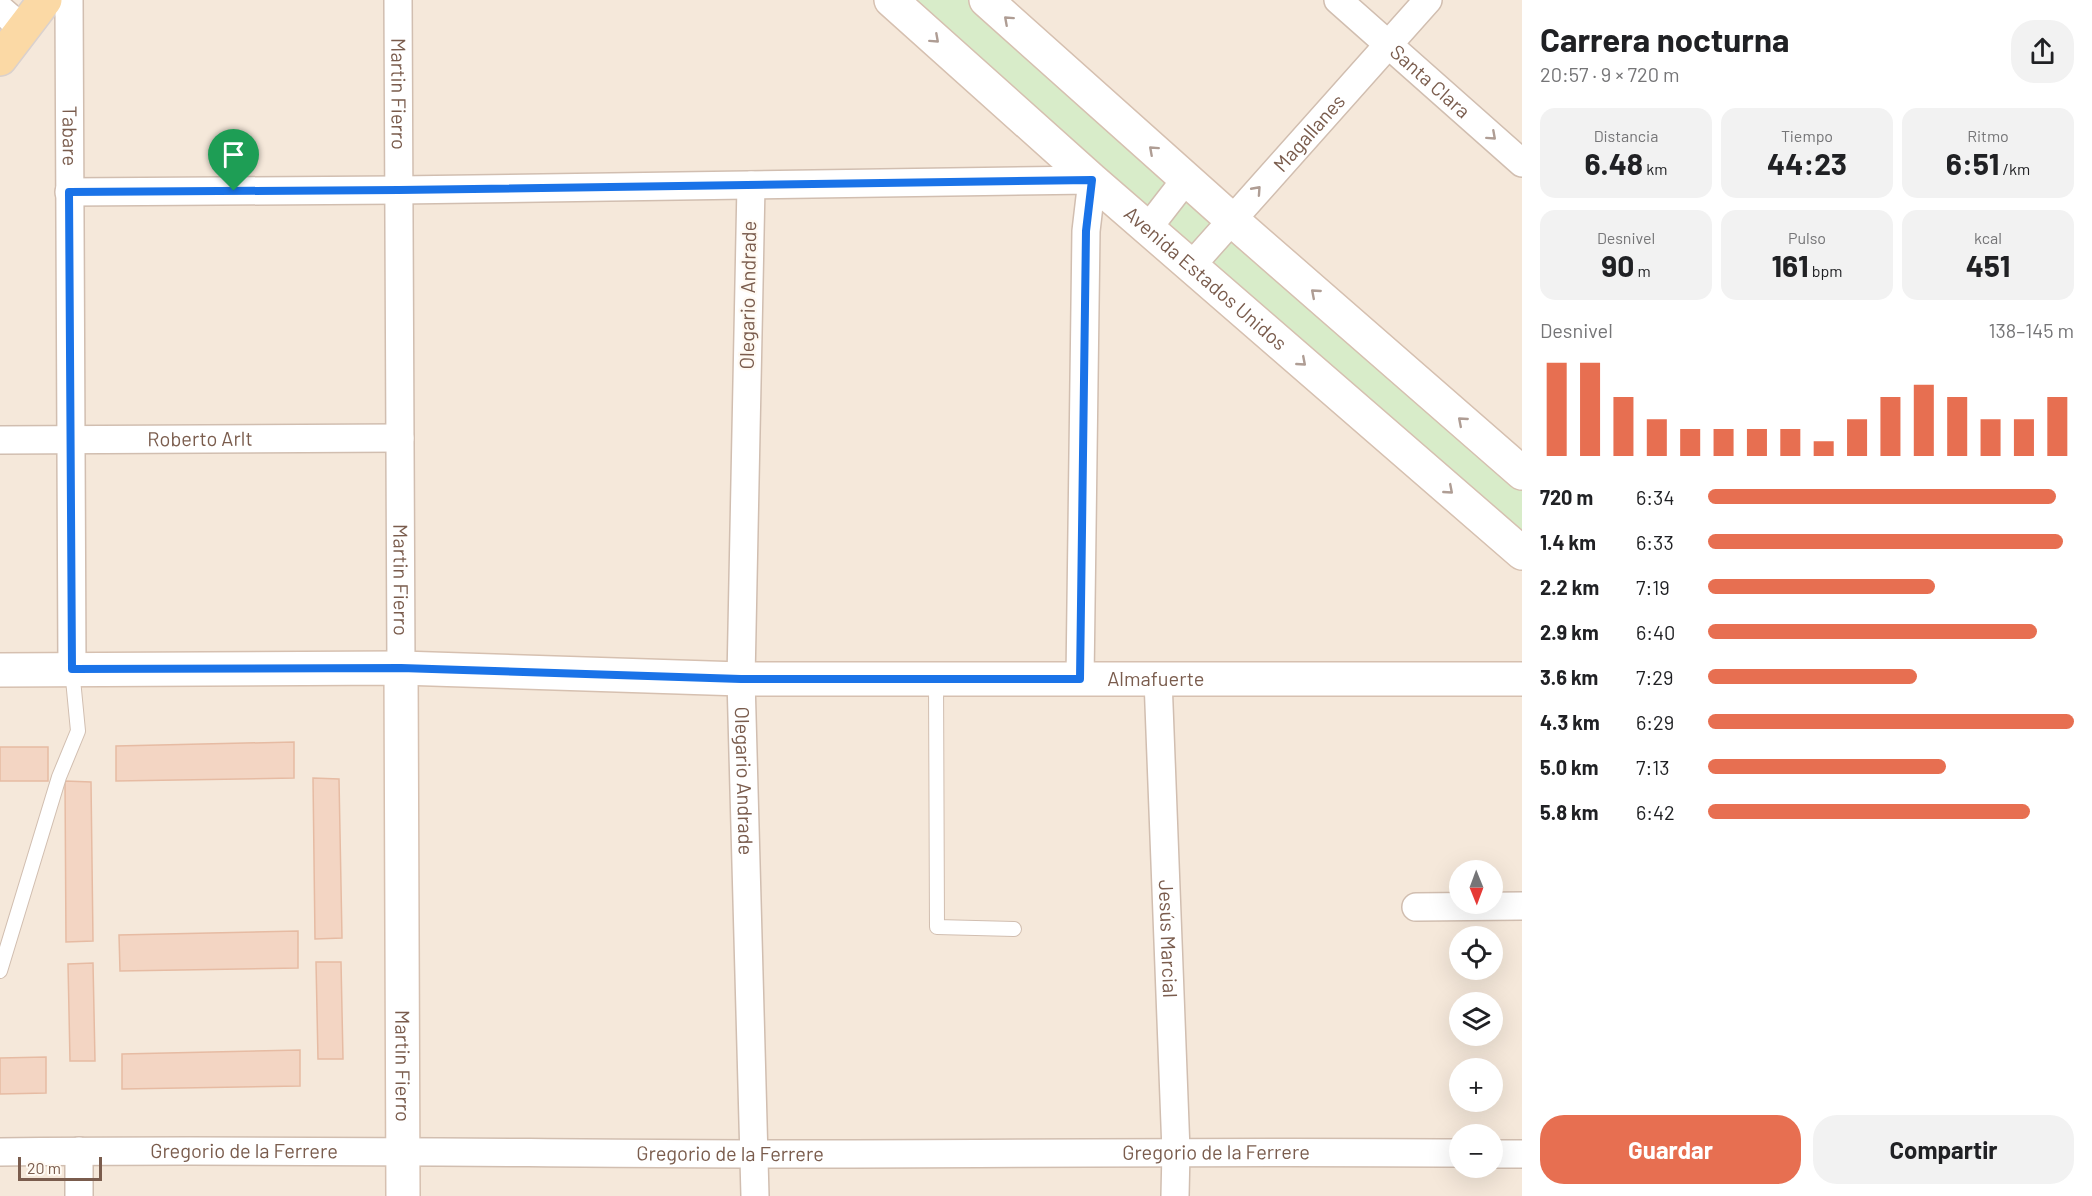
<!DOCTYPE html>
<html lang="es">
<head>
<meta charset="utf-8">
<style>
  :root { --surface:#fff; --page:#f2f2f2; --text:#202124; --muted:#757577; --accent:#e76f51 }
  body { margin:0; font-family:Barlow,sans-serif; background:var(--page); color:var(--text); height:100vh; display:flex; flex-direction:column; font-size:22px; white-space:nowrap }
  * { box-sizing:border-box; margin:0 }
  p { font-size:20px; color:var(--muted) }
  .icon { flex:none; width:33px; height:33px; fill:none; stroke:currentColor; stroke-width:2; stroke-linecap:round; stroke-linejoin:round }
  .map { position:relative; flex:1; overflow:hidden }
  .sheet { display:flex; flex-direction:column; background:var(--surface); width:570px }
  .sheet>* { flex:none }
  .needle { width:39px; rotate:179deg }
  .controls { position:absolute; left:1449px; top:860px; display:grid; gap:12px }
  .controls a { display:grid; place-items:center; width:54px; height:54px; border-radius:50%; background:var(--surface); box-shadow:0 6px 24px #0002; font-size:30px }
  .scale { position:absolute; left:18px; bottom:15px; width:84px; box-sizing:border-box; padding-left:6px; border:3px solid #7a5c4d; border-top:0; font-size:16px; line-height:21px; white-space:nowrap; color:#7a5c4d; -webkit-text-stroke:4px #fffaf3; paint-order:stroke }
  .pin { position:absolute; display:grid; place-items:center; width:51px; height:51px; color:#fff; margin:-62px -26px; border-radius:50% 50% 50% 0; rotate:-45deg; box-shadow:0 0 6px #0007 }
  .pin .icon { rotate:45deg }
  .round { display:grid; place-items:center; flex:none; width:63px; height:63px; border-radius:24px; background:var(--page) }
  .headline { display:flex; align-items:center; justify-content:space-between; height:102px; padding:0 18px }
  h1 { font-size:33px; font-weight:700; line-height:45px }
  .metrics { display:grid; grid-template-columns:repeat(3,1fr); gap:9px; height:102px; padding:6px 18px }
  .metrics div { display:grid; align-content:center; border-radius:15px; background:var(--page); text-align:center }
  .metrics b { font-size:30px; font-weight:700 }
  .metrics small { font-size:16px; font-weight:400 }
  .metrics p { font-size:16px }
  .chart { height:168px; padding:12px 18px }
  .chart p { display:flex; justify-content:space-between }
  .chart svg { width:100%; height:108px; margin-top:6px; stroke:var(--accent); stroke-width:6 }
  .cta { display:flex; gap:12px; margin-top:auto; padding:12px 18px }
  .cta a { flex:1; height:69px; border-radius:24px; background:var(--accent); color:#fff; font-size:24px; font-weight:700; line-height:69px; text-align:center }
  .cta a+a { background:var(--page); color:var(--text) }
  ul { padding:0 18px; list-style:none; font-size:20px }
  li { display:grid; grid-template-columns:96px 72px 1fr; align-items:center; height:45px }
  li i { height:15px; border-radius:8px; background:var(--accent) }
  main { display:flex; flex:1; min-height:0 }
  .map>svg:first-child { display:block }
  .residential { fill:#f5e8da; fill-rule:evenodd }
  .green { fill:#d8ecc9 }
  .building { fill:#f3d5c3; stroke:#e6bba3; stroke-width:1.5 }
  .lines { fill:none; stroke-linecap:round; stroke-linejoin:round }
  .lane-casing { stroke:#d1beb0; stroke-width:16 }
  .street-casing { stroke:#d1beb0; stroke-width:30 }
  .secondary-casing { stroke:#d6c0b0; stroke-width:36 }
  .primary-casing { stroke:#dad1cd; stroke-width:36 }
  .lane { stroke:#fff; stroke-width:14 }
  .street { stroke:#fff; stroke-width:27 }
  .secondary { stroke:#fff; stroke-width:33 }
  .primary { stroke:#fbd9a5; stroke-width:33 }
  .oneway { stroke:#af9d94 }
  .route-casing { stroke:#fff; stroke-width:12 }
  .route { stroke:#1a73e8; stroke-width:8 }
  .labels { text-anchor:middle; stroke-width:4.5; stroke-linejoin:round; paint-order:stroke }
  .street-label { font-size:20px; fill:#7a5c4d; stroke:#fffaf3 }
</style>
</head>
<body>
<main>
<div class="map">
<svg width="1522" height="1196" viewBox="0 0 1522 1196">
  <rect width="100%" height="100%" fill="#fdf6ec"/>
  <path class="residential" d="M0,0H1522V1196H0ZM1460,870H1492V903H1460ZM1460,936H1492V969H1460ZM1460,1002H1492V1035H1460ZM1460,1068H1492V1101H1460ZM1460,1134H1492V1167H1460Z"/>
  <path class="green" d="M891,0H986L1522,473V553Z"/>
  <g class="building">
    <path d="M294,742V778L116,781V746Z"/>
    <rect x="0" y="747" width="48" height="34"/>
    <path d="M313,778L339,779L342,938L315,939Z"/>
    <path d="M65,781L91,782L93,941L66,942Z"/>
    <path d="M298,931V968L120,971L119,935Z"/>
    <path d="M316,962H341L343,1059H318Z"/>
    <path d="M93,963L95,1061H70L68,964Z"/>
    <path d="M300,1050V1086L122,1089V1054Z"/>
    <path d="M46,1057V1093L0,1094V1058Z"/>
  </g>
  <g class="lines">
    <defs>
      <g id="lane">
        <path d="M936,679L937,927L1014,929"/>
        <path d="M0,971L59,777L78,731L72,669"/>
      </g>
      <g id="street">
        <path id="s1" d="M69,0L72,669"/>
        <path id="s2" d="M398,0L401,668"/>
        <path id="s3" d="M1338,0L1522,163"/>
        <path d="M0,9L23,29"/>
        <path id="s4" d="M751,185L741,679L755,1196"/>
        <path d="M69,192L399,190L1092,180L1086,231L1080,679"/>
        <path d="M1148,228L1186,179"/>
        <path id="s5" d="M1191,266L1428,0"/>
        <path id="s6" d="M0,440L400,438"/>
        <path id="s7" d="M1158,679L1176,1151L1175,1196"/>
        <path d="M1416,907L1522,906"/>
        <path id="s8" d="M0,1152C252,1149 504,1153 755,1154C990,1154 1225,1151 1460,1153"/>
        <path d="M1492,1154H1522"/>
        <path d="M79,1196V1151"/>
      </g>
      <g id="secondary">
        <path id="s9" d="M891,0L1092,180L1522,553"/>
        <path d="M986,0L1231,219L1522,473"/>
        <path id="s10" d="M401,668L403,1196"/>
        <path id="s11" d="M0,670L401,668L741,679H1522"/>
      </g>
      <path id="primary" d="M0,59L45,0"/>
    </defs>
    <use href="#lane" class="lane-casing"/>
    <use href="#street" class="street-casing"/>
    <use href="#secondary" class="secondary-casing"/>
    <use href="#primary" class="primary-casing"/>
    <use href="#lane" class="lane"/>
    <use href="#street" class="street"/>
    <use href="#secondary" class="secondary"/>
    <use href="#primary" class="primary"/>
  </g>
  <defs><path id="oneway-chevron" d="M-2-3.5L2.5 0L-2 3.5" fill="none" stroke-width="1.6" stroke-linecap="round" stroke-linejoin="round" transform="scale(1.5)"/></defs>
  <g class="oneway">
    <use href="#oneway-chevron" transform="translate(1008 20) rotate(-138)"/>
    <use href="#oneway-chevron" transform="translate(935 39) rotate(42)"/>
    <use href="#oneway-chevron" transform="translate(1492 136) rotate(42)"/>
    <use href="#oneway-chevron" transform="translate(1153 150) rotate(-138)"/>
    <use href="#oneway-chevron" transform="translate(1257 190) rotate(-48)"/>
    <use href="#oneway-chevron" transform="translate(1315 293) rotate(-139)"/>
    <use href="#oneway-chevron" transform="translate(1302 362) rotate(41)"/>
    <use href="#oneway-chevron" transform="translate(1462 421) rotate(-139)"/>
    <use href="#oneway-chevron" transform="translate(1449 490) rotate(41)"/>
  </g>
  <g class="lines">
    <defs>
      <path id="route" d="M1092,180L1086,231L1080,679H741L401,668L72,669L69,192L399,190Z"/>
    </defs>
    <use href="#route" class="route-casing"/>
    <use href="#route" class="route"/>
  </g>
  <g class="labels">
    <g class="street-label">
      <text dy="7" stroke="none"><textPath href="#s3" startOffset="123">Santa Clara</textPath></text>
      <text dy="7" stroke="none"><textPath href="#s2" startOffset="94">Martin Fierro</textPath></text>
      <text dy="7" stroke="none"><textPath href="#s5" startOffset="178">Magallanes</textPath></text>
      <text dy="7" stroke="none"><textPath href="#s1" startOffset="136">Tabare</textPath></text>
      <text dy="7" stroke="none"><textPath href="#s9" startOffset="420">Avenida Estados Unidos</textPath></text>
      <text transform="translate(748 295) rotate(-89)" y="7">Olegario Andrade</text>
      <text dy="7" stroke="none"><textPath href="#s6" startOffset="200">Roberto Arlt</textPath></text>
      <text dy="7" stroke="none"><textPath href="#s2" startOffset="580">Martin Fierro</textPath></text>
      <text dy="7" stroke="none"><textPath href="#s11" startOffset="1156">Almafuerte</textPath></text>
      <text dy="7" stroke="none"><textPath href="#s4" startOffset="596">Olegario Andrade</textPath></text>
      <text dy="7" stroke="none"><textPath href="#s7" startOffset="260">Jesús Marcial</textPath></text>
      <text dy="7" stroke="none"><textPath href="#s10" startOffset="398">Martin Fierro</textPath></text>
      <text dy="7" stroke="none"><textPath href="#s8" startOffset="244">Gregorio de la Ferrere</textPath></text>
      <text dy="7" stroke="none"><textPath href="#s8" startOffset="1216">Gregorio de la Ferrere</textPath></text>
      <text dy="7" stroke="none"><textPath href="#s8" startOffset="730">Gregorio de la Ferrere</textPath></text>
    </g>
  </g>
</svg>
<div class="controls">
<a><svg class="needle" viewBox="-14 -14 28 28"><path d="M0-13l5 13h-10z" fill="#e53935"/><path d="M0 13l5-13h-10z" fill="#757577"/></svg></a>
<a><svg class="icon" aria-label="locate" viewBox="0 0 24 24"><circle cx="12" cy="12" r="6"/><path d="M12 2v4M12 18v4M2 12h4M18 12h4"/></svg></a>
<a><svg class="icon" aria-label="layers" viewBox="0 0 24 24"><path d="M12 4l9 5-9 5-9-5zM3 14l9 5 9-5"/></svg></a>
<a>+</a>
<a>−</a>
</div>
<div class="scale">20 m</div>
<div class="pin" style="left:234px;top:191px;background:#1e9e55"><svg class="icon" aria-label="arrive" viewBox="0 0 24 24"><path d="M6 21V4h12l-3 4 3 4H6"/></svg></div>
</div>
<section class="sheet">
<div class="headline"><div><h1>Carrera nocturna</h1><p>20:57 · 9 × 720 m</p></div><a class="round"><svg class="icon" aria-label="share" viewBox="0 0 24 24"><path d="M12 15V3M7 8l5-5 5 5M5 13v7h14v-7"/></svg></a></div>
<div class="metrics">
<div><p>Distancia</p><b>6.48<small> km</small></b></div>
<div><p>Tiempo</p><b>44:23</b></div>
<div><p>Ritmo</p><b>6:51<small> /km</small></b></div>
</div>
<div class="metrics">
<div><p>Desnivel</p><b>90<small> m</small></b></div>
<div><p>Pulso</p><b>161<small> bpm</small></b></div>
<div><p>kcal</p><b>451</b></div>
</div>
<div class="chart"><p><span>Desnivel</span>138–145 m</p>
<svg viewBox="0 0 160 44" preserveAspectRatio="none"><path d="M5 44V6M15 44V6M25 44V20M35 44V29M45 44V33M55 44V33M65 44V33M75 44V33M85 44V38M95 44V29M105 44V20M115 44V15M125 44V20M135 44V29M145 44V29M155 44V20"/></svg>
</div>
<ul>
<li><b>720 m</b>6:34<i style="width:95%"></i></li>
<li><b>1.4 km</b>6:33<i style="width:97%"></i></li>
<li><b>2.2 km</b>7:19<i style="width:62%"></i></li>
<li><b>2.9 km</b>6:40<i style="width:90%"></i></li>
<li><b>3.6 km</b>7:29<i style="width:57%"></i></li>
<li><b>4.3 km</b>6:29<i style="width:100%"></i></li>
<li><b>5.0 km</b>7:13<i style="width:65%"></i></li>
<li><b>5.8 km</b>6:42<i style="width:88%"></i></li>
</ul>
<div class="cta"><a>Guardar</a><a>Compartir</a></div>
</section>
</main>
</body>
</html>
